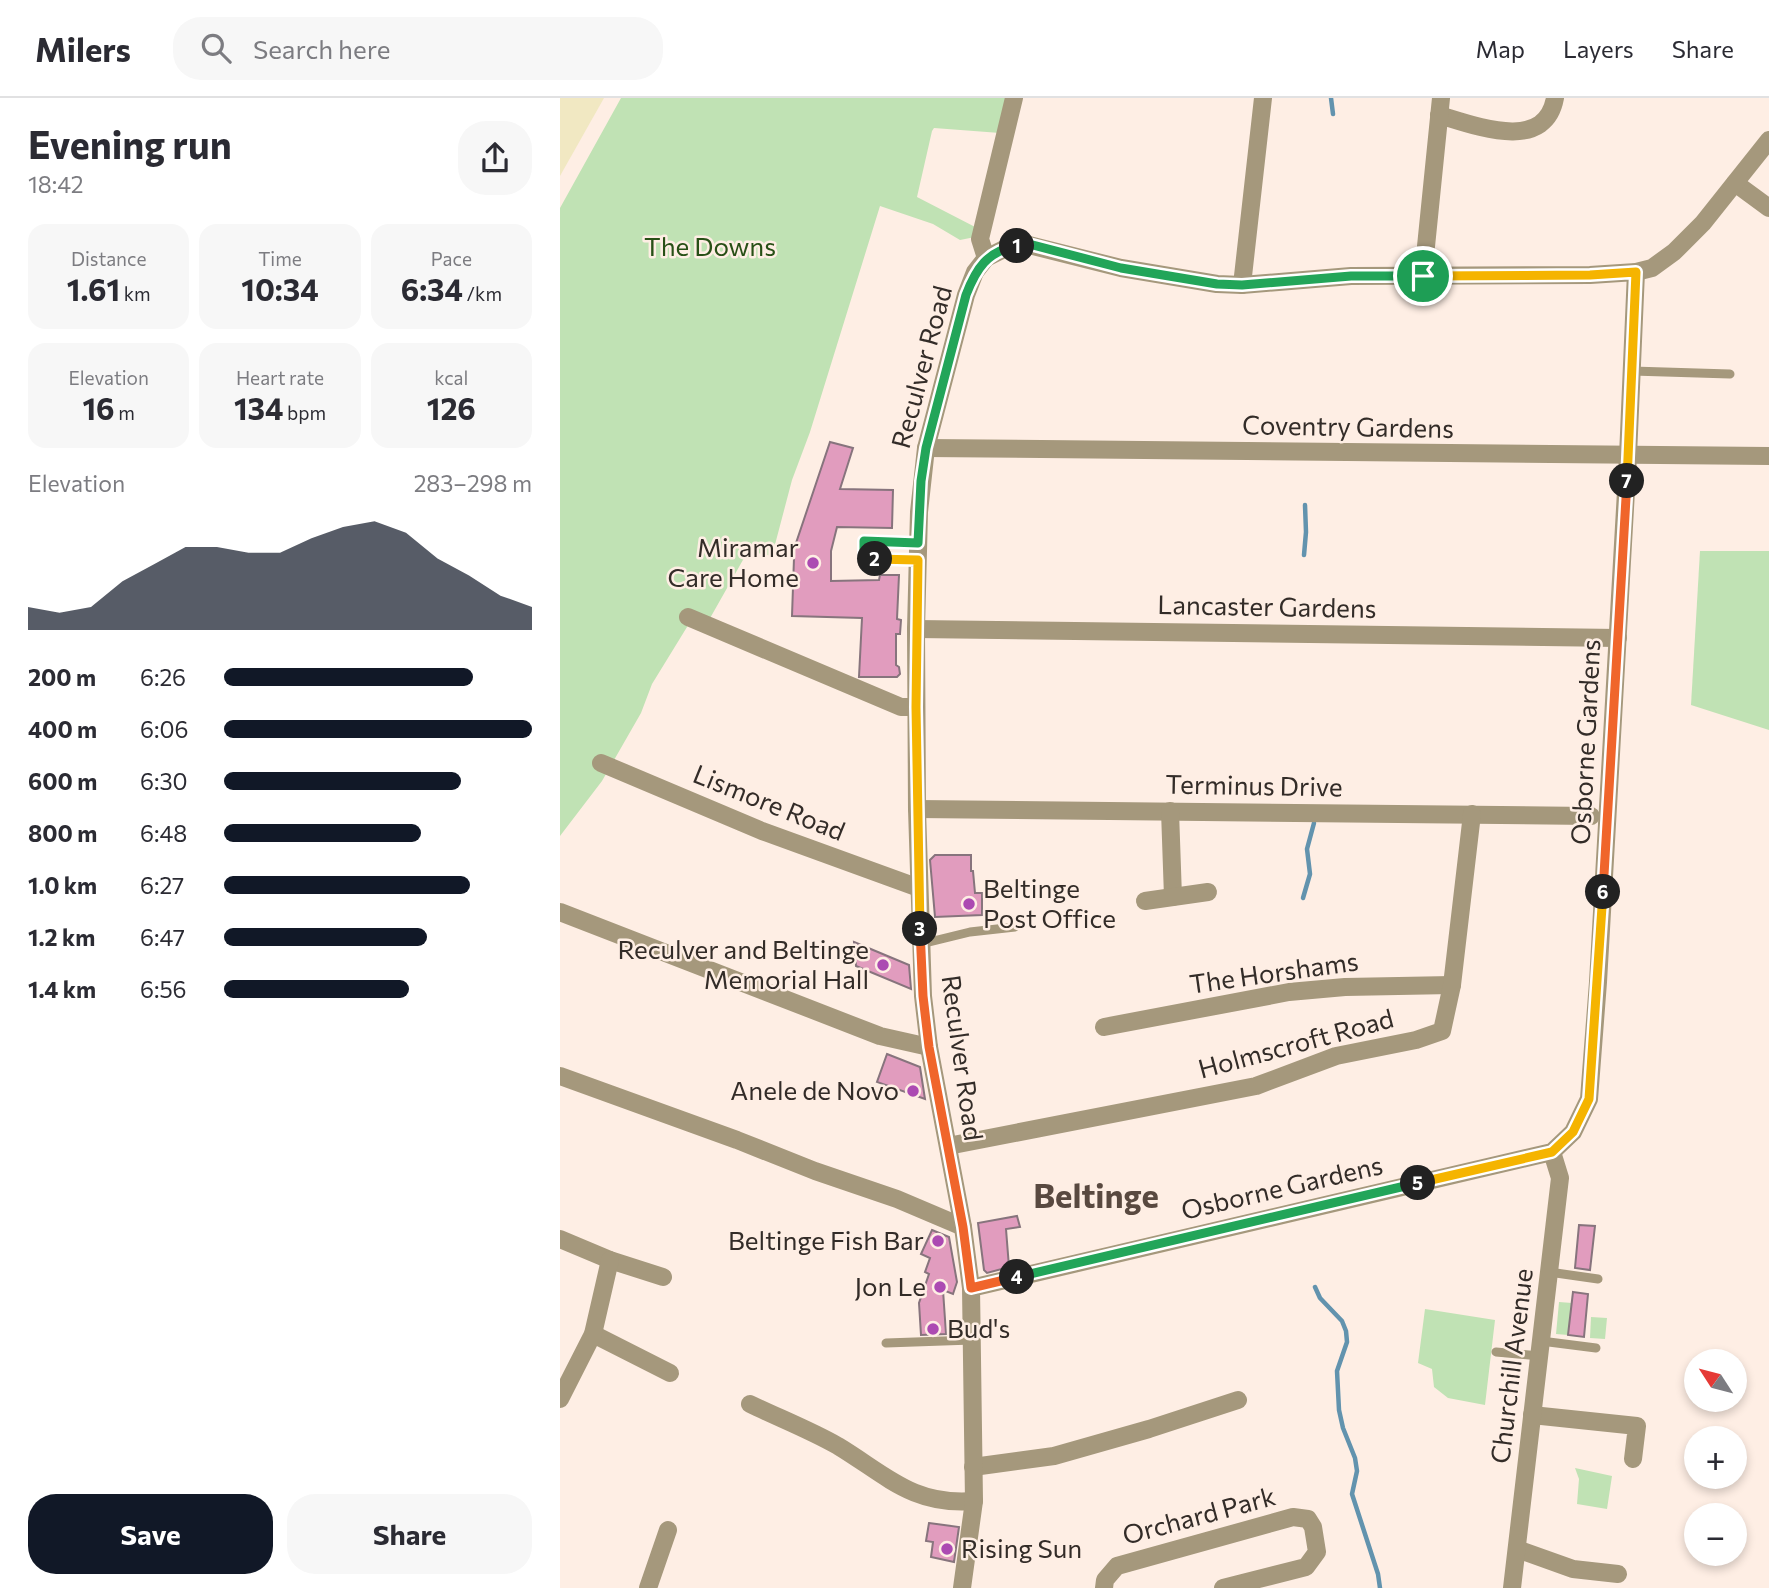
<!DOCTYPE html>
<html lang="en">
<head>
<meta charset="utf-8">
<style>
  :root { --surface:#fff; --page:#f7f7f7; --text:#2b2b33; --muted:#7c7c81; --line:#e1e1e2; --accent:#111827 }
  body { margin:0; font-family:Commissioner,sans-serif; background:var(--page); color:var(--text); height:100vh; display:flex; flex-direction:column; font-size:26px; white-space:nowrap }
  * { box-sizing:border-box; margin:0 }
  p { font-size:23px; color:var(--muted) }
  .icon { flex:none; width:38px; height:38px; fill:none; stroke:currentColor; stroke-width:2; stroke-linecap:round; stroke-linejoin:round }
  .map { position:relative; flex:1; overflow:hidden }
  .side { display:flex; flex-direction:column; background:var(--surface); width:560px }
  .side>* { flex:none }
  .needle { width:46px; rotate:306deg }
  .fabs { position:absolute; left:1124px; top:1251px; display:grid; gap:14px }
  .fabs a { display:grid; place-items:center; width:63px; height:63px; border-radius:50%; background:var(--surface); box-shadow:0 4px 10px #0003; font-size:35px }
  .pin { position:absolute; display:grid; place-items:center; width:60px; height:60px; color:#fff; margin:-30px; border:4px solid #fff; border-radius:50%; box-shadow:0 2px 7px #0007 }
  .km { position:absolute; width:35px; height:35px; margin:-18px; border-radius:50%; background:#222; color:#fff; font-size:19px; line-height:35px; text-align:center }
  .round { display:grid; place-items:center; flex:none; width:74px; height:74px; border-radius:28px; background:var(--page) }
  .headline { display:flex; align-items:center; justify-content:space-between; height:119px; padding:0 28px }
  h1 { font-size:38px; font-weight:700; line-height:52px }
  .metrics { display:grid; grid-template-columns:repeat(3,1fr); gap:10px; height:119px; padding:7px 28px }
  .metrics div { display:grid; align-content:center; border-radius:18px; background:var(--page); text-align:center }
  .metrics b { font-size:30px; font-weight:700 }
  .metrics small { font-size:19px; font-weight:400 }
  .metrics p { font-size:19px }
  .chart { height:196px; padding:14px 28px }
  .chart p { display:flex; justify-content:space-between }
  .chart svg { width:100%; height:126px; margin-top:7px; fill:var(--accent); opacity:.7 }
  .primary-button { display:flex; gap:14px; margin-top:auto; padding:14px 28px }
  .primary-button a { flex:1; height:80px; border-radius:28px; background:var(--accent); color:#fff; font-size:28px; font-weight:700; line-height:80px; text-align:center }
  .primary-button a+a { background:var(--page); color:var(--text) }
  ul { padding:0 28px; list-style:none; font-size:23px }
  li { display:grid; grid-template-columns:112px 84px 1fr; align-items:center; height:52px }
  li i { height:18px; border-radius:9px; background:var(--accent) }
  header { display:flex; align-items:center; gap:42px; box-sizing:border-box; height:98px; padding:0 35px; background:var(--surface); border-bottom:2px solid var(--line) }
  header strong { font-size:33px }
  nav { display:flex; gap:38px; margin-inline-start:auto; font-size:24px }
  .search { width:490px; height:63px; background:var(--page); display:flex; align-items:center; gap:18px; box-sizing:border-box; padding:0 24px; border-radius:28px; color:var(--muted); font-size:26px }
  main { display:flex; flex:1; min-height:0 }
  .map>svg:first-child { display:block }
  .green { fill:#c0e2b4 }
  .sand { fill:#f1e8c2 }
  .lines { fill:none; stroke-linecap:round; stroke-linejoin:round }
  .stream { stroke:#6293ae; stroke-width:4.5 }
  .building { fill:#e19cbe; stroke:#87747d; stroke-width:2 }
  .service { stroke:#a5987c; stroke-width:9 }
  .minor { stroke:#a5987c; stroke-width:18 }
  .tertiary { stroke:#a5987c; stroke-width:18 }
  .split-1-casing { stroke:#fff; stroke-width:14 }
  .split-2-casing { stroke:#fff; stroke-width:14 }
  .split-3-casing { stroke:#fff; stroke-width:14 }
  .split-4-casing { stroke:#fff; stroke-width:14 }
  .split-5-casing { stroke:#fff; stroke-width:14 }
  .split-6-casing { stroke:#fff; stroke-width:14 }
  .split-7-casing { stroke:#fff; stroke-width:14 }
  .split-8-casing { stroke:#fff; stroke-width:14 }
  .split-1 { stroke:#22a559; stroke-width:9 }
  .split-2 { stroke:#22a559; stroke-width:9 }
  .split-3 { stroke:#f5b400; stroke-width:9 }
  .split-4 { stroke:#f0652b; stroke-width:9 }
  .split-5 { stroke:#22a559; stroke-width:9 }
  .split-6 { stroke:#f5b400; stroke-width:9 }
  .split-7 { stroke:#f0652b; stroke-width:9 }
  .split-8 { stroke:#f5b400; stroke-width:9 }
  .poi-dot { fill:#ac4ab2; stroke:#feeee4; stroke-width:2.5 }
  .labels { text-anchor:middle; stroke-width:5; stroke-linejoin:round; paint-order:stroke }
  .park-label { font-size:26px; fill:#285016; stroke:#feeee4 }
  .street-label { font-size:26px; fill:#332c28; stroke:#feeee4 }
  .poi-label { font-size:26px; fill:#332c28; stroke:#feeee4; text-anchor:end }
  .district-label { font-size:33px; font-weight:bold; fill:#594940; stroke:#feeee4 }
</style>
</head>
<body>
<header>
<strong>Milers</strong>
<div class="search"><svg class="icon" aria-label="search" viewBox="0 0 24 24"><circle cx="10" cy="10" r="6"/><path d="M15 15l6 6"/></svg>Search here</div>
<nav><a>Map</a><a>Layers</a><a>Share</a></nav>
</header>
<main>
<section class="side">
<div class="headline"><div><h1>Evening run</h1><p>18:42</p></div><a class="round"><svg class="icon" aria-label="share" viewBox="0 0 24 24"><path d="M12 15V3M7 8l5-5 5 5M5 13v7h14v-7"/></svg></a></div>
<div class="metrics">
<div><p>Distance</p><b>1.61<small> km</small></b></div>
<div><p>Time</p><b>10:34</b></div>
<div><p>Pace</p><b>6:34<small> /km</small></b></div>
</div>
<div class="metrics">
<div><p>Elevation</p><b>16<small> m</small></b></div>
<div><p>Heart rate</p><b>134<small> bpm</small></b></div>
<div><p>kcal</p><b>126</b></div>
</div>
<div class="chart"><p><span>Elevation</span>283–298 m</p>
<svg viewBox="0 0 160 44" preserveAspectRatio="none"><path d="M0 44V36L10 38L20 36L30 27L40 21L50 15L60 15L70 17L80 17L90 12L100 8L110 6L120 10L130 19L140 25L150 32L160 36V44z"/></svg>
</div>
<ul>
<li><b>200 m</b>6:26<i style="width:81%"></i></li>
<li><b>400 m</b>6:06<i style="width:100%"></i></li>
<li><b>600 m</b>6:30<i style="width:77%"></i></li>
<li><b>800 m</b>6:48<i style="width:64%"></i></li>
<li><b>1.0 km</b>6:27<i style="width:80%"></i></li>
<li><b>1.2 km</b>6:47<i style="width:66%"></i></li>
<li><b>1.4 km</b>6:56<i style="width:60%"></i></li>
</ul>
<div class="primary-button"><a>Save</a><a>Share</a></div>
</section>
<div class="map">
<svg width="1209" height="1490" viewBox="0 0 1209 1490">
  <rect width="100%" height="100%" fill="#feeee4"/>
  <g class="green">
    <path d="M61,0H449L440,35L374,30L372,33L357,99L419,131L415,139L400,142L373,126L320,108L250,334L232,382L212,458L188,453L149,522L135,516L92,586L81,615L42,683L0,738V110Z"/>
    <path d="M1140,453H1209V632L1131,607Z"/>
    <path d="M999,1204L1012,1205L1008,1237L996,1236Z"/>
    <path d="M865,1211L935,1222L925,1307L888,1300L874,1289L872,1271L858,1265Z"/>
    <path d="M1031,1219L1047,1220L1045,1241L1030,1240Z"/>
    <path d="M1015,1370L1052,1378L1047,1411L1017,1406L1019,1381Z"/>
  </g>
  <path class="sand" d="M0,0H44L0,78Z"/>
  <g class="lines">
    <g class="stream">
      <path d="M771,0L773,16"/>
      <path d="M744,457L746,434L745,407"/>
      <path d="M743,800L750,776L747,751L754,725"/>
      <path d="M755,1189L760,1200L782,1223L786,1233L787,1244L777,1273L779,1312L783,1330L795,1360L797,1373L792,1396L818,1476L820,1490"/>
    </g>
  </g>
  <g class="building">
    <path d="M270,344L293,350L280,391L333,392L332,430L277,429L271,453V483L319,482L320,477H339L337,521L341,522L340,536H336V567L339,569L340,576L337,579H299L302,520L232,518L234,460L228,451L229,448L236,445Z"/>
    <path d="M375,757H411V773H413L415,795H422V817L375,819L370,762Z"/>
    <path d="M294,844L349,867L351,891L296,868Z"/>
    <path d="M327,956L360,969L365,1001L317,984Z"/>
    <path d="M457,1118L460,1129L446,1131L449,1169L427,1175L424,1172L418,1125Z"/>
    <path d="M1019,1127L1035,1128L1030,1172L1015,1170Z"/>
    <path d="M372,1132L389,1139L397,1184L393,1196L383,1192L386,1236L361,1237L359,1205L369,1176L365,1174L370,1160L361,1156Z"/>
    <path d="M1013,1194L1028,1196L1024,1239L1008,1237Z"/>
    <path d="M369,1425L399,1429L394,1464L371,1459L373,1444L366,1443Z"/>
  </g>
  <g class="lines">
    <g class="service">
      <path d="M1072,273L1170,276"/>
      <path d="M358,462L304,460L305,444L358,445"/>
      <path d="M361,846L410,834L455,829"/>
      <path d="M989,1174L1038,1181"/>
      <path d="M981,1243L1036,1250"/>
      <path d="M326,1245L412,1242"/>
      <path d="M936,1254L979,1258"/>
    </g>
    <g class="minor">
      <path d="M879,17C916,28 985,55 995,0"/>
      <path d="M1175,85L1209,110"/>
      <path d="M426,160L420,141L454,0"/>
      <path d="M863,178L881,0"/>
      <path d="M682,187L703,0"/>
      <path d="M366,350L1209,358"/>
      <path d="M128,519L341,609H356"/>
      <path d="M356,531L1058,540"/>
      <path d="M41,665L202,733L359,790"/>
      <path d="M357,711L1031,718"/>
      <path d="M610,713L613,799"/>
      <path d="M585,803L648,794"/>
      <path d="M0,814L320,938L369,949"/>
      <path d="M544,929L729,894L785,889L892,887"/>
      <path d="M0,978L177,1042L255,1073L337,1101L403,1129"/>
      <path d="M388,1048L696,988L776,958L856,942L882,933L892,887L912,716"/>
      <path d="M0,1141L50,1162L103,1179"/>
      <path d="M411,1190L992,1054L1013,1034L1029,1001L1038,884L1068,358L1076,174"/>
      <path d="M33,1236L110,1275"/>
      <path d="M0,1301L33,1236L50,1162"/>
      <path d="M190,1306C219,1320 250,1332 278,1348C326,1377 353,1408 414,1403"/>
      <path d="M972,1317L1077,1328L1073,1361"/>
      <path d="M413,1369L494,1358L589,1331L678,1302"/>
      <path d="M957,1451L1013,1471L1058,1476"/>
      <path d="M88,1490L108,1432"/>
      <path d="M544,1490L545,1482L557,1468L733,1419L748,1421L753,1429L757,1454L746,1469L663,1490"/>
      <path d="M952,1490L1000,1080L992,1054"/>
    </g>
    <path class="tertiary" d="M402,1490L414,1403L411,1190L403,1129L369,949L363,898L357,711L356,531L359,414L366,350L406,197L415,174L426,160L446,150L469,147L561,170L657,186L682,187L791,178L1030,177L1076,174L1092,170L1114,154L1143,125L1209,42"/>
  </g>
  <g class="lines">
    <defs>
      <path id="split-1" d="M457,148L469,146L561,170L657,186L682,187L791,178H863"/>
      <path id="split-2" d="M315,461L304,460V443L358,445L361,383L366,350L406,197C416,171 427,153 457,148"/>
      <path id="split-3" d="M315,461L358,462L356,609L360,831"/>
      <path id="split-4" d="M360,831L363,898L369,949L403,1129L411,1190L457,1179"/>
      <path id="split-5" d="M457,1179L858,1085"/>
      <path id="split-6" d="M858,1085L992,1054L1013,1034L1029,1001L1043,794"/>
      <path id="split-7" d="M1043,794L1067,383"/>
      <path id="split-8" d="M863,178L1030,177L1076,174L1067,383"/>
    </defs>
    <use href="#split-1" class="split-1-casing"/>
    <use href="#split-2" class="split-2-casing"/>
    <use href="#split-3" class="split-3-casing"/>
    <use href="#split-4" class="split-4-casing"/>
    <use href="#split-5" class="split-5-casing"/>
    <use href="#split-6" class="split-6-casing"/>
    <use href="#split-7" class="split-7-casing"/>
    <use href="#split-8" class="split-8-casing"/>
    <use href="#split-1" class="split-1"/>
    <use href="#split-2" class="split-2"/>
    <use href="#split-3" class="split-3"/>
    <use href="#split-4" class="split-4"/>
    <use href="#split-5" class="split-5"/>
    <use href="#split-6" class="split-6"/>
    <use href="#split-7" class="split-7"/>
    <use href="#split-8" class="split-8"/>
  </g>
  <g class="poi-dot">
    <circle cx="253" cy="465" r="7"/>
    <circle cx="409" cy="806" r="7"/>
    <circle cx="323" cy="867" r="7"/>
    <circle cx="353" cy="993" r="7"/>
    <circle cx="378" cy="1143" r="7"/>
    <circle cx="380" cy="1189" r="7"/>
    <circle cx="373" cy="1231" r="7"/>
    <circle cx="387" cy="1451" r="7"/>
  </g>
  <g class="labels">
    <g class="park-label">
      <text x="150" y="158">The Downs</text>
    </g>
    <g class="street-label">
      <text transform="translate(362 269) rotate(-75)" y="9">Reculver Road</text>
      <text transform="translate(788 329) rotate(1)" y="9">Coventry Gardens</text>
      <text transform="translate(707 509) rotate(1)" y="9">Lancaster Gardens</text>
      <text transform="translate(1026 644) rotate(-87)" y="9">Osborne Gardens</text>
      <text transform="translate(694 688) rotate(1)" y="9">Terminus Drive</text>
      <text transform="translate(209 705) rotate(22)" y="9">Lismore Road</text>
      <text transform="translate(714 875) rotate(-8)" y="9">The Horshams</text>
      <text transform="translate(736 946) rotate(-15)" y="9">Holmscroft Road</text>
      <text transform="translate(402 960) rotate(82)" y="9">Reculver Road</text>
      <text transform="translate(722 1090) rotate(-13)" y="9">Osborne Gardens</text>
      <text transform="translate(952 1268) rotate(-83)" y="9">Churchill Avenue</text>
      <text transform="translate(639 1418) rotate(-15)" y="9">Orchard Park</text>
    </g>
    <g class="poi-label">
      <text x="239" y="459">Miramar<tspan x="239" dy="30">Care Home</tspan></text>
      <text x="423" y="800" text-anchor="start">Beltinge<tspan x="423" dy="30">Post Office</tspan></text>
      <text x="309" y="861">Reculver and Beltinge<tspan x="309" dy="30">Memorial Hall</tspan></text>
      <text x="339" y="1002">Anele de Novo</text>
      <text x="364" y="1152">Beltinge Fish Bar</text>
      <text x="366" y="1198">Jon Le</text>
      <text x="387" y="1240" text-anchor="start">Bud's</text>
      <text x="401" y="1460" text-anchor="start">Rising Sun</text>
    </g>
    <g class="district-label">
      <text x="536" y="1110">Beltinge</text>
    </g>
  </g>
</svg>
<div class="fabs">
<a><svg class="needle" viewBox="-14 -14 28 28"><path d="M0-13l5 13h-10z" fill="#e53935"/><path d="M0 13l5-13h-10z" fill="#7c7c81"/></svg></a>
<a>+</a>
<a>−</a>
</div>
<div class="pin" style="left:863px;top:178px;background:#1e9e55"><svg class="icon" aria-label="arrive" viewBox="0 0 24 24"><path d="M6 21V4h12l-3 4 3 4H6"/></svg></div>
<b class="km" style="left:457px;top:148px">1</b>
<b class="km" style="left:315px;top:461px">2</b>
<b class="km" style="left:360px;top:831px">3</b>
<b class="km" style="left:457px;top:1179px">4</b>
<b class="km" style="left:858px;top:1085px">5</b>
<b class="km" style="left:1043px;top:794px">6</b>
<b class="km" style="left:1067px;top:383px">7</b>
</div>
</main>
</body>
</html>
